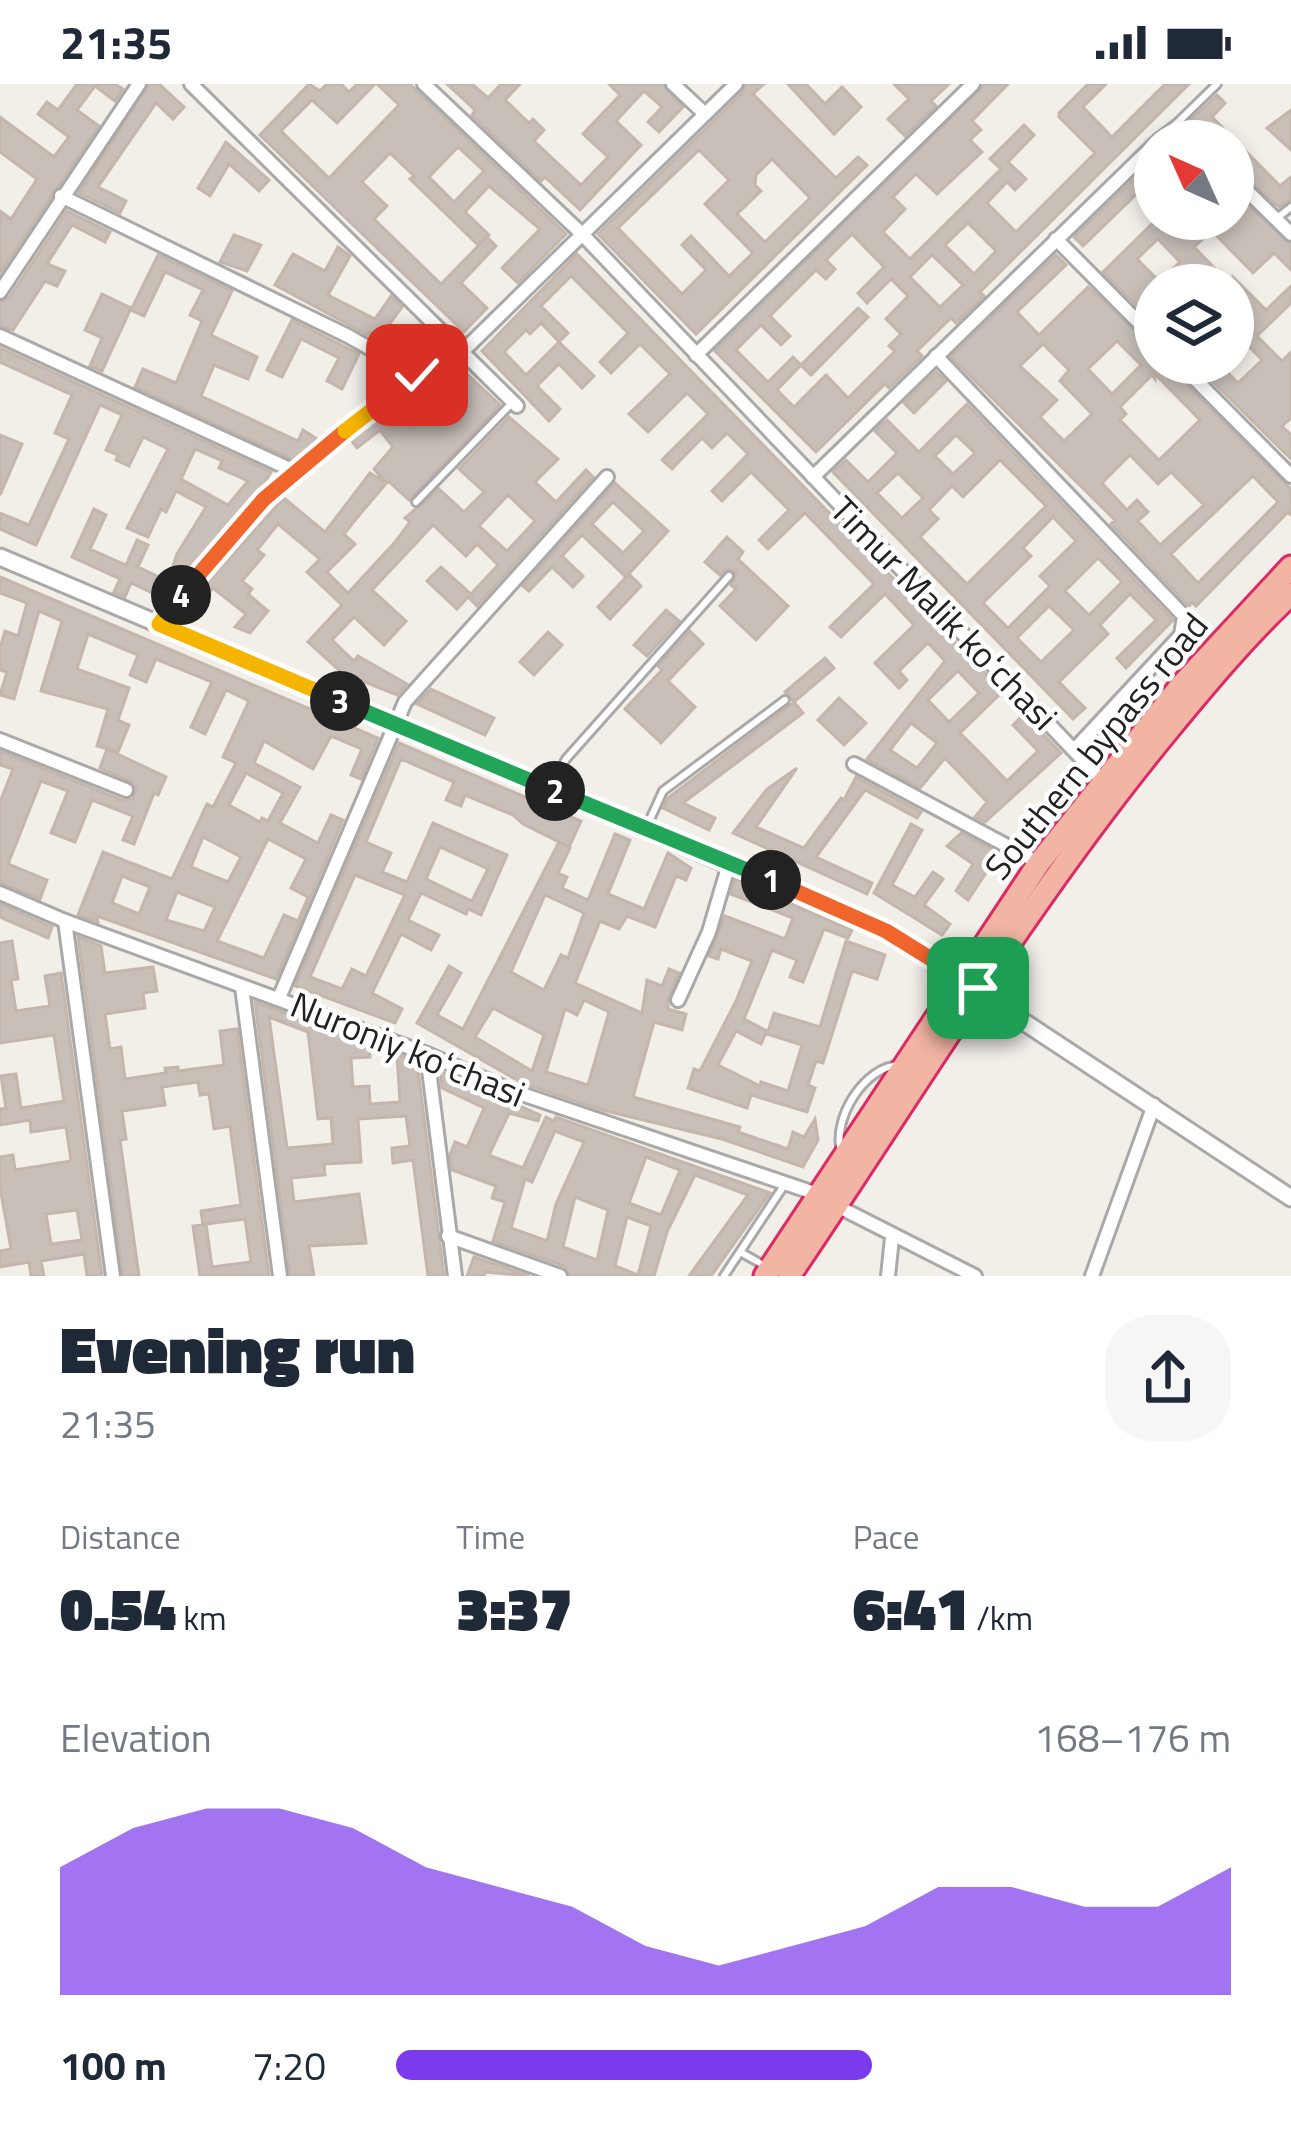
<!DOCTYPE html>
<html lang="en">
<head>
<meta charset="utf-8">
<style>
  :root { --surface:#fff; --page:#f6f6f7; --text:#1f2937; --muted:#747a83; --accent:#7c3aed }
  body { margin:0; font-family:"Titillium Web",sans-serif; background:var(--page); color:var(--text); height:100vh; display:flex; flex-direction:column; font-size:45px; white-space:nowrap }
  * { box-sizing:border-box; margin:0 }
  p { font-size:39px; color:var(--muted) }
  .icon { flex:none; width:66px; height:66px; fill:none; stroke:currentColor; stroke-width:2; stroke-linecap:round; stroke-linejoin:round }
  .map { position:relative; height:1192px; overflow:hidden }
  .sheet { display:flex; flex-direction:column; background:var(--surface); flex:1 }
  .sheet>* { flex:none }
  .needle { width:78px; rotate:315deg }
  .tools { position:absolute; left:1134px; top:36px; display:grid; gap:24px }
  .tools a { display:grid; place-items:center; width:120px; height:120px; border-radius:50%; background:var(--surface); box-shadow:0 6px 18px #0003; font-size:60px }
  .pin { position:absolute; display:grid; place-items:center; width:102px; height:102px; color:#fff; margin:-51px; border-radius:24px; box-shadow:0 6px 18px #0006 }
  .km { position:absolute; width:60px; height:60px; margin:-30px; border-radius:50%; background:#222; color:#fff; font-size:33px; line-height:60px; text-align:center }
  .round { display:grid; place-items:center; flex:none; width:126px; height:126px; border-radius:48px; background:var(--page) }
  .summary { display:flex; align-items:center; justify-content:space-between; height:204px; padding:0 60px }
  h1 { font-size:66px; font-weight:800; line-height:90px }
  .metrics { display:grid; grid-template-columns:repeat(3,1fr); gap:18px; height:204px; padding:12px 60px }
  .metrics div { display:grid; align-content:center }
  .metrics b { font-size:60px; font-weight:800 }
  .metrics small { font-size:33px; font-weight:400 }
  .metrics p { font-size:33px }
  .chart { height:336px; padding:24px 60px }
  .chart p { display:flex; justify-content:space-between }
  .chart svg { width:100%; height:216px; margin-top:12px; fill:var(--accent); opacity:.7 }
  ul { padding:0 60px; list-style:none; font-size:39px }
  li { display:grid; grid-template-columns:192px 144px 1fr; align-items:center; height:90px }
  li i { height:30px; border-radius:15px; background:var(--accent) }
  .status { display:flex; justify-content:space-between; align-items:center; height:84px; padding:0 60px; background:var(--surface); direction:ltr }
  .status svg { height:33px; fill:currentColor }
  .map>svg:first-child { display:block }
  .building { fill:#c7bfb8; stroke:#c4b6ab; stroke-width:3; fill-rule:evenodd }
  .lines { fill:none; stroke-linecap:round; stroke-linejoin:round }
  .service-casing { stroke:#a9a9a9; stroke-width:12 }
  .minor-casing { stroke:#a9a9a9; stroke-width:18 }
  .tertiary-casing { stroke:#a9a9a9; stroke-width:21 }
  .trunk-casing { stroke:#dc2a67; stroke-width:27 }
  .service { stroke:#fff; stroke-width:6 }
  .minor { stroke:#fff; stroke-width:12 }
  .tertiary { stroke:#fff; stroke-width:15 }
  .trunk { stroke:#f2b4a3; stroke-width:21 }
  .split-1-casing { stroke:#fff; stroke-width:24 }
  .split-2-casing { stroke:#fff; stroke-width:24 }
  .split-3-casing { stroke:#fff; stroke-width:24 }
  .split-4-casing { stroke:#fff; stroke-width:24 }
  .split-5-casing { stroke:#fff; stroke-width:24 }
  .split-6-casing { stroke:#fff; stroke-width:24 }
  .split-1 { stroke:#f0652b; stroke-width:15 }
  .split-2 { stroke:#22a559; stroke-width:15 }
  .split-3 { stroke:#22a559; stroke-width:15 }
  .split-4 { stroke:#f5b400; stroke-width:15 }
  .split-5 { stroke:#f0652b; stroke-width:15 }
  .split-6 { stroke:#f5b400; stroke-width:15 }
  .labels { text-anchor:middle; stroke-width:9; stroke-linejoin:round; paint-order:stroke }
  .street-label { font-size:36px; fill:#222; stroke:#fff }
</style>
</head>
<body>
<div class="status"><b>21:35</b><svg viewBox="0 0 49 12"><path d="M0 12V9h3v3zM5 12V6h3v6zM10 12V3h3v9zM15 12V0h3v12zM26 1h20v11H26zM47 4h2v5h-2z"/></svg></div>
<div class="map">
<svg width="1291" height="1192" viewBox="0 0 1291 1192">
  <rect width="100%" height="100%" fill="#f2efe9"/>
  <g class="building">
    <path d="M77,0H115L123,5L115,17L95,2L77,26L99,42L0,189V127L11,135L37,95L0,68V33L54,73L69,53L38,30L47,18L58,26Z"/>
    <path d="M149,0H159L184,23L173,35L156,19L98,103L126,117L120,129L79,109Z"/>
    <path d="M309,0L320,7L327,0H341L349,8L357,0H375L337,39L312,16L281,47L329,94L399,21L377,0H410L566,150L518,199L502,184L540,145L489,102L465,128L489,151L478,161L410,95L414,92L390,69L362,98L387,122L374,135L441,200L487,153L496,162L461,199L487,224L464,248L260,51ZM458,63L484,87L454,118L429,93Z"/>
    <path d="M447,0H472L488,14L501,0H520L505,16L529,39L533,35L544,46L534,57L581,101L608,73L583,50L620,11L609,0H663L683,23L659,48L648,38L662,23L644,7L616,37L641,61L580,126L545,93L541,97L472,31L475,26Z"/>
    <path d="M746,0H764L753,10L836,94L858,73L867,81L696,250L598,150L743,8ZM699,66L729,96L705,120L753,169L729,192L691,152L682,161L706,186L682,210L618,144ZM772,75L810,114L765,158L737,130L761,107L755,101L756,91Z"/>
    <path d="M788,0H806L825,20L842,3L861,23L834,50Z"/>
    <path d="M894,0H949L931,17L936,22L905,52L888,35L909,15Z"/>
    <path d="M985,0H1008L972,37L981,46L970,56L982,68L937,110L916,90L893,113L905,125L883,148L910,175L1001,85L990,75L1024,41L1034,51L1008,78L1026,95L1015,106L1007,98L987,119L1016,148L1095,69L1059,33V29L1088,0H1106L1083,23L1112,53L1165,0H1189L980,208L984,212L956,239L951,234L917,267L922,272L889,304L885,300L816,368L715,267ZM968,139L996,167L974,190L945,161ZM852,150L884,183L858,209L867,219L891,195L908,212L886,235L901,250L889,262L895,267L848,314L826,291L794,323L777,306L801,281L793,273L768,298L736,266L761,241L781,261L790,252L770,232L816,186L826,195L835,185L826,176ZM932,171L963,201L940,223L910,193Z"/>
    <path d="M1217,11L1225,19L1212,33L1280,102L1291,93V116L1279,123L1233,83V57H1206L1188,38Z"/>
    <path d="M1291,26V66L1267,44Z"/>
    <path d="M226,58L269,96L259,107L229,80L210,112L198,104Z"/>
    <path d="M1155,75V92L1083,162L1074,153Z"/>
    <path d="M1233,108L1291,160V186L1274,169L1253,189L1212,147L1194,163L1231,201H1207L1193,187L1179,201H1156L1180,178L1158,155L1137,175L1155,193V240L1103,188L1157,135H1233Z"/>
    <path d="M67,127L110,148L105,158L72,141L47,180L65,187L57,202L45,197L13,246L0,242V218L9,214Z"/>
    <path d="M234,151L261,161L247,187L220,178Z"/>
    <path d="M338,163L350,172L328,211L375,235L391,212L402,223L380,253L370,248L368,251L275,201L293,170L325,187Z"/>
    <path d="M577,170L992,596L989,599L1000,610L960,649L984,673L1007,697L1038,667L1013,641L1024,630L1061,669L985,738L975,733L987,718L945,674L920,704L867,675L945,577L928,559L899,587L907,596L899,604L875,579L914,541L885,510L841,553L830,543L874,500L805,429L768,465L759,456L789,426L751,388L722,417L712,407L748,370L727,349L712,364L702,354L672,385L662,376L708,330L687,309L648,348L629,330L670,290L640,260L611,289L600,278L628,249L571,192L541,222L568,249L559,258L594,292L582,304L559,280L537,302L560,325L549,337L482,267ZM541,239L559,258L526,291L504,268L526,246L530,250ZM958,587L979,609L949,638L928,616ZM911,639L937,659L917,684L890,666Z"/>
    <path d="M158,171L232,207L211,251L257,273L248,295L214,281L201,312L298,357L303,346L317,355L294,376L135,303L143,285L176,299L202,237L190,231L203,206L165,188L144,232L131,226Z"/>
    <path d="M1056,171L1066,181L1017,228L1039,251L1088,203L1155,265V279H1169L1172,286L1291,405V431L1288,428L1196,522L1192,518L1189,522L1111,440L1115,436L951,273ZM1117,257L1141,281L1112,310L1088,285ZM1043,260L1069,286L1060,297L1092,330L1064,357L1040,333L1057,316L1020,282ZM1155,290L1200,336L1159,376L1120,336L1126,330L1120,323L1152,291L1155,295ZM1130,371L1158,400L1171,388L1204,421L1160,461L1138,437L1148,428L1137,416L1127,426L1102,399ZM1253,392L1278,418L1198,499L1171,470Z"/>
    <path d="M1233,193L1266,226L1291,202V219L1257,252L1282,277L1291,268V334L1282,342L1291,351V375L1194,279H1218L1238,299L1262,276L1240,253L1233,260Z"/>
    <path d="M102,210L131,224L102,287L90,282L102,254L85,246Z"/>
    <path d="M858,224L868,233L811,291L801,281Z"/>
    <path d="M292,236L359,270L342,305L327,297L339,274L301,255L282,293L267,286Z"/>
    <path d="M0,264L271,388L265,398L268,400L165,515L131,499L125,513L114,508L120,495L72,473L94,425L106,431L90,465L126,481L137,456L148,461L138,483L168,497L177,470L206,423L176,407L166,428L161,425L148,453L127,444L168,365L143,353L129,382L116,376L118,371L106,366L122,331L100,321L36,461L0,445V429L29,441L69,355L55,349L72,311L0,278ZM195,365L222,377L219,384L248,397L228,421L181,395Z"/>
    <path d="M465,288L500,321L409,416L388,397L356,435L344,450L355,460L327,488L348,509L396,457L410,438L405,434L439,405L464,428L484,408L459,385L509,333L558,375L535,398L556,418L586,386L593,393L477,522L468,513L457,525L427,497L441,483L471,510L498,481L477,460L466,472L433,441L372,506L406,537L384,561L354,533L332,556L354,577L358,572L407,600L397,611L342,589L308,558L342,521L307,488L320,475L278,440L257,466L264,471L242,497L252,505L248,510L268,527L250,549L235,543L246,530L213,504L195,527L185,523L284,414L325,448L370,389L386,399L374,385L393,363L380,346L357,364L351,356L394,322L411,345ZM508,411L535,437L507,467L479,442Z"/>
    <path d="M936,288L946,297L914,329L904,319Z"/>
    <path d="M967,320L1173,536L1126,584L1117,574L1156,536L1130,510L1100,541L1108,550L1059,598L1085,624L1073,635L833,388L846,376L868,398L897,369L875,347L887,336L919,368ZM956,351L975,369L953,390L935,372ZM1000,376L1046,422L967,500L920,453L938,435L929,426L952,402L963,413ZM898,389L923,414L902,434L877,409ZM1053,433L1076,457L1040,492L1050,502L1008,544L983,519L1031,472L1023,464ZM1098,474L1122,498L1089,531L1065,507ZM1049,522L1074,546L1041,578L1017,554Z"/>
    <path d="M0,351L22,360L0,411Z"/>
    <path d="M615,399L668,447L626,493L582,451L562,472L583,492L573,503L552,483L529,507L523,502ZM613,418L644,447L623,469L592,440Z"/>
    <path d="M727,453L743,468L738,475L788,522L756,556L720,522L736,505L731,501L736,489L728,485L720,491L705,478Z"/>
    <path d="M629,490L641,502L610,535L598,523Z"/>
    <path d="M0,493L378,654L361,695L351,691L362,665L331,652L313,685L264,657L254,679L300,703L280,739L318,759L331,731L343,736L276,895L97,832L98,838L78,831L103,768L172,795L207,720L213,723L236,679L223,673L249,617L226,606L205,650L191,643L212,598L156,575L146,598L130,591L138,571L88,550L77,585L129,604L118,636L129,641L118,668L97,662L108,625L41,607L62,537L39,527L14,615L0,611L7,588L0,586V564L5,547L18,552L27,519L0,509ZM246,689L283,709L268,737L262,734L260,738L229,721ZM203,753L241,773L228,798L191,783ZM268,755L306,775L291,804L308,813L298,837L284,831L264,874L217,857ZM122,792L150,803L139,830L112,819ZM177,808L215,823L204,847L166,836Z"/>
    <path d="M666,526L679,537L647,572L634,561Z"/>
    <path d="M690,547L703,560L668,597L695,623L661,659L625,625L662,586L658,582Z"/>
    <path d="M548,548L562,561L534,591L520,578Z"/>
    <path d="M825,574L834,584L794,618L785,608Z"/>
    <path d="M431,605L494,634L485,651L417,620Z"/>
    <path d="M839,614L866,639L844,661L818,636Z"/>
    <path d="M794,618L803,629L683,719L715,734L709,746L663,724L668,714Z"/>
    <path d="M399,659L581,737L569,763L523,740L513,731L465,711L461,722L446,716L454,698L401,675L366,758L391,769L382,788L407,798L433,739L507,771L481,831L468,825L466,830L421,809L408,836L439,851L431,866L401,850L372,909L402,925L395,939L295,902ZM440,763L488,785L472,817L426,795ZM355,791L405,811L366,892L352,885L342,905L310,893Z"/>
    <path d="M107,665L166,693L158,711L154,709L134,760L123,756L133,732L92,716L75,758L51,749L68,707L41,697L8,780L47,796L40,815L0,799V718L13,685L0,681V667L122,716L132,715L136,706L133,699L100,684Z"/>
    <path d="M797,684L756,743L804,764L841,714L844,716L856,693L921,728L917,734L865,706L816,773L872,799L867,810L733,749L767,705Z"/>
    <path d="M911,740L922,746L892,801L915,813L933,788L943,795L924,821L950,840L942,851L874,809Z"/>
    <path d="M961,749L999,769L968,816L956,807L973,780L947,762Z"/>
    <path d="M615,750L630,756L608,810L644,825L668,769L691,784L686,796L676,792L655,843L627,832L619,845L600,837L575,899L642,929L647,896L662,902L669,885L679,889L668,916V925L686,930L682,946L654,938L633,1013L740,1043L738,1048L788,1065L793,1048L804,1053L815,1035L818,1056L803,1083L722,1055L602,1026L522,999L417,939L449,882L461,889L437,931L463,945L559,758L570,764L558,789L567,793L562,804L588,816ZM545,811L584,829L568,874L561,871L544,906L511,888ZM584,916L609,928L588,1001L546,988L565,925L577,931ZM493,924L544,951L532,987L475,953Z"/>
    <path d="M735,796L852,846L848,854L824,845L803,898L790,893L797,876L772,866L744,935L767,947L761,960L736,947L718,981L760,1002L761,998L788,1007L802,961L767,950L774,929L820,943L846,857L885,871L877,895L852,887L823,979L816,977L808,1001L815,1004L807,1028L751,1011L747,1024L688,1004L694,985L700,987L736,917L752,877L721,865L718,875L709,872L725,832L785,855L793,834L731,810Z"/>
    <path d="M0,820L52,843L48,854L0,833Z"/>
    <path d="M78,853L101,862L105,889L153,883L157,907L143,909L145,924L105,930L110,965L121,963L125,995L166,989L165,984L178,983V987L224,981L220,947L237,945L269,1192H200L193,1142L203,1141L201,1127L241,1121L230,1042L214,1045L209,1010L200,1011L198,998L162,1003L165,1021L122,1027L126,1055L120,1056L139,1192H123ZM245,1135L251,1178L212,1183L206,1140Z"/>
    <path d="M12,857L18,895L11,896L16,927L50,922L45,892L61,889L102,1192H87L84,1170L41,1177L44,1192H31L29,1178L0,1183V1167L11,1165L0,1103V1073L13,1071L15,1086L71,1077L66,1043L31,1048L30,1036L0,1041V1025L6,1024L1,992L16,990L21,1024L64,1017L54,951L0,959V859ZM77,1126L82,1156L51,1160L46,1130Z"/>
    <path d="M255,918L369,960L370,973L351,974L353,1003L369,1002L370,1020L400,1018L397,970L417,978L444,1192H428L413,1076L393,1079L392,1064L410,1062L406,1032L358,1035L361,1078L324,1080L325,1091L291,1094L294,1118L359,1110L366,1159L309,1162L314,1192H290ZM269,933L308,948L318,1035L331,1034L333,1060L287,1064Z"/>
    <path d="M440,987L540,1031L538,1037L509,1029L489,1071L523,1084L546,1033L554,1037L556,1033L770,1109L711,1192H689L748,1111L695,1091L667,1148L654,1192H570L564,1182L493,1157L505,1118L492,1114L496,1102L452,1086L450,1071L455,1058L467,1063L484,1024L442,1004ZM555,1047L584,1058L556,1120L547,1157L511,1144L525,1095L532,1098ZM646,1073L680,1086L661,1131L629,1119ZM575,1113L608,1126L597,1176L563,1163ZM627,1133L651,1142L638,1191L615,1182Z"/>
    <path d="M474,1173L529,1192L485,1188L484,1192H467Z"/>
  </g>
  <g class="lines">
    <defs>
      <g id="service">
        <path d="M1174,42L1217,0"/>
        <path d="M1276,135L1291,123"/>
        <path d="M416,418L510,321"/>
        <path d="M552,702L566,675L729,492"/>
        <path d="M647,742L663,707L785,616"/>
        <path d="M841,1068C832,1035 864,982 900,981"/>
        <path d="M742,1169L767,1183"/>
        <path d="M724,1192L785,1100"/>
      </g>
      <g id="minor">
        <path d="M191,0L517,322"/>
        <path d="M424,0L583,151L1103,697"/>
        <path d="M673,0L705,30"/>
        <path d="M1158,57L1177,43L1196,57"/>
        <path d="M1233,93L1291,150"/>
        <path d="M61,112L348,252L417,291"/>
        <path d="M1056,155L1155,255"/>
        <path d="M0,208L139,0"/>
        <path d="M0,252L294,387"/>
        <path d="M696,271L973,0"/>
        <path d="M936,272L1184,532L1181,551L1075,665"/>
        <path d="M1179,279L1291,392"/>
        <path d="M813,393L1155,60"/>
        <path d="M159,540C222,457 279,398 361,334C394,309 424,284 462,268L736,0"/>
        <path d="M0,656L126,706"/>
        <path d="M854,680L1039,779"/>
        <path d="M0,809L65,837L427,970L510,1006L820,1111"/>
        <path d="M65,837L113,1192"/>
        <path d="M242,903L280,1192"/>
        <path d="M279,914L405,618L607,393"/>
        <path d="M678,916L709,848L729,780"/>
        <path d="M427,970L455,1192"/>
        <path d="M837,1122L975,1192"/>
        <path d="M448,1152L560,1192"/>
        <path d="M888,1192L892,1154"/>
        <path d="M1092,1192L1154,1021"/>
      </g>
      <path id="tertiary" d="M0,473L886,847L1291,1114"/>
      <g id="trunk">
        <path d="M765,1192L1039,779L1179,604L1291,483"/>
        <path d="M789,1192C914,1008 1027,817 1169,645C1207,599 1247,551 1291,510"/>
      </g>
    </defs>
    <use href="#service" class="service-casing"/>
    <use href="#minor" class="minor-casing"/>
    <use href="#tertiary" class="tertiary-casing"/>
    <use href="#trunk" class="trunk-casing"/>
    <use href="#service" class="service"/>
    <use href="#minor" class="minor"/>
    <use href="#tertiary" class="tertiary"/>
    <use href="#trunk" class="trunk"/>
  </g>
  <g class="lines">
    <defs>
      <path id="split-1" d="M771,796L886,847L978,904"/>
      <path id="split-2" d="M555,707L771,796"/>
      <path id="split-3" d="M340,617L555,707"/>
      <path id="split-4" d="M181,511L159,540L340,617"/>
      <path id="split-5" d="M181,511L264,415L345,347"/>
      <path id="split-6" d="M345,347L417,291"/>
    </defs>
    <use href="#split-1" class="split-1-casing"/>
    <use href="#split-2" class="split-2-casing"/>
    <use href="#split-3" class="split-3-casing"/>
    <use href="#split-4" class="split-4-casing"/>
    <use href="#split-5" class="split-5-casing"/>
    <use href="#split-6" class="split-6-casing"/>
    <use href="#split-1" class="split-1"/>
    <use href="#split-2" class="split-2"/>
    <use href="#split-3" class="split-3"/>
    <use href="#split-4" class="split-4"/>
    <use href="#split-5" class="split-5"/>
    <use href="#split-6" class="split-6"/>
  </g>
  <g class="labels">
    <g class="street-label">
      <text transform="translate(944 529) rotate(46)" y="13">Timur Malik koʻchasi</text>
      <text transform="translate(1096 662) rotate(-51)" y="13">Southern bypass road</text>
      <text transform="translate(408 965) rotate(22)" y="13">Nuroniy koʻchasi</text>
    </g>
  </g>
</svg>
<div class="tools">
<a><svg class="needle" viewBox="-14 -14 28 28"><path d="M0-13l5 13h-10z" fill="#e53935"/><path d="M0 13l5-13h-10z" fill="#747a83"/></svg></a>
<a><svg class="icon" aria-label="layers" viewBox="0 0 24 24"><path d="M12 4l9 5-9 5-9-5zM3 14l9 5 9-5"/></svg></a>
</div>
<div class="pin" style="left:978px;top:904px;background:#1e9e55"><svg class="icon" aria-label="arrive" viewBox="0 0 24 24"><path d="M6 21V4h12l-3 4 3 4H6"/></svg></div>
<div class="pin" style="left:417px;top:291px;background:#d93025"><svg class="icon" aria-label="check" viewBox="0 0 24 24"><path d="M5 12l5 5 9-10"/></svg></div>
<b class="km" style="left:771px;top:796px">1</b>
<b class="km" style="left:555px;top:707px">2</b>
<b class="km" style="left:340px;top:617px">3</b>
<b class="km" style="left:181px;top:511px">4</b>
</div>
<section class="sheet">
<div class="summary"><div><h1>Evening run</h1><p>21:35</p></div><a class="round"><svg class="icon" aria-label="share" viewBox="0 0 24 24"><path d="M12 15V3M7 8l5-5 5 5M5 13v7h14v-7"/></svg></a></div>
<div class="metrics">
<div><p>Distance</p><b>0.54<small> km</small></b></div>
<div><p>Time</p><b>3:37</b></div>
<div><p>Pace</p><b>6:41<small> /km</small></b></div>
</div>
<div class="chart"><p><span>Elevation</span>168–176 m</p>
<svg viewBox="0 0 160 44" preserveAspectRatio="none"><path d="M0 44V18L10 10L20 6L30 6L40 10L50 18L60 22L70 26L80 34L90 38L100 34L110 30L120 22L130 22L140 26L150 26L160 18V44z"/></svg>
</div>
<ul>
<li><b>100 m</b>7:20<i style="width:57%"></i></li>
</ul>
</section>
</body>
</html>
